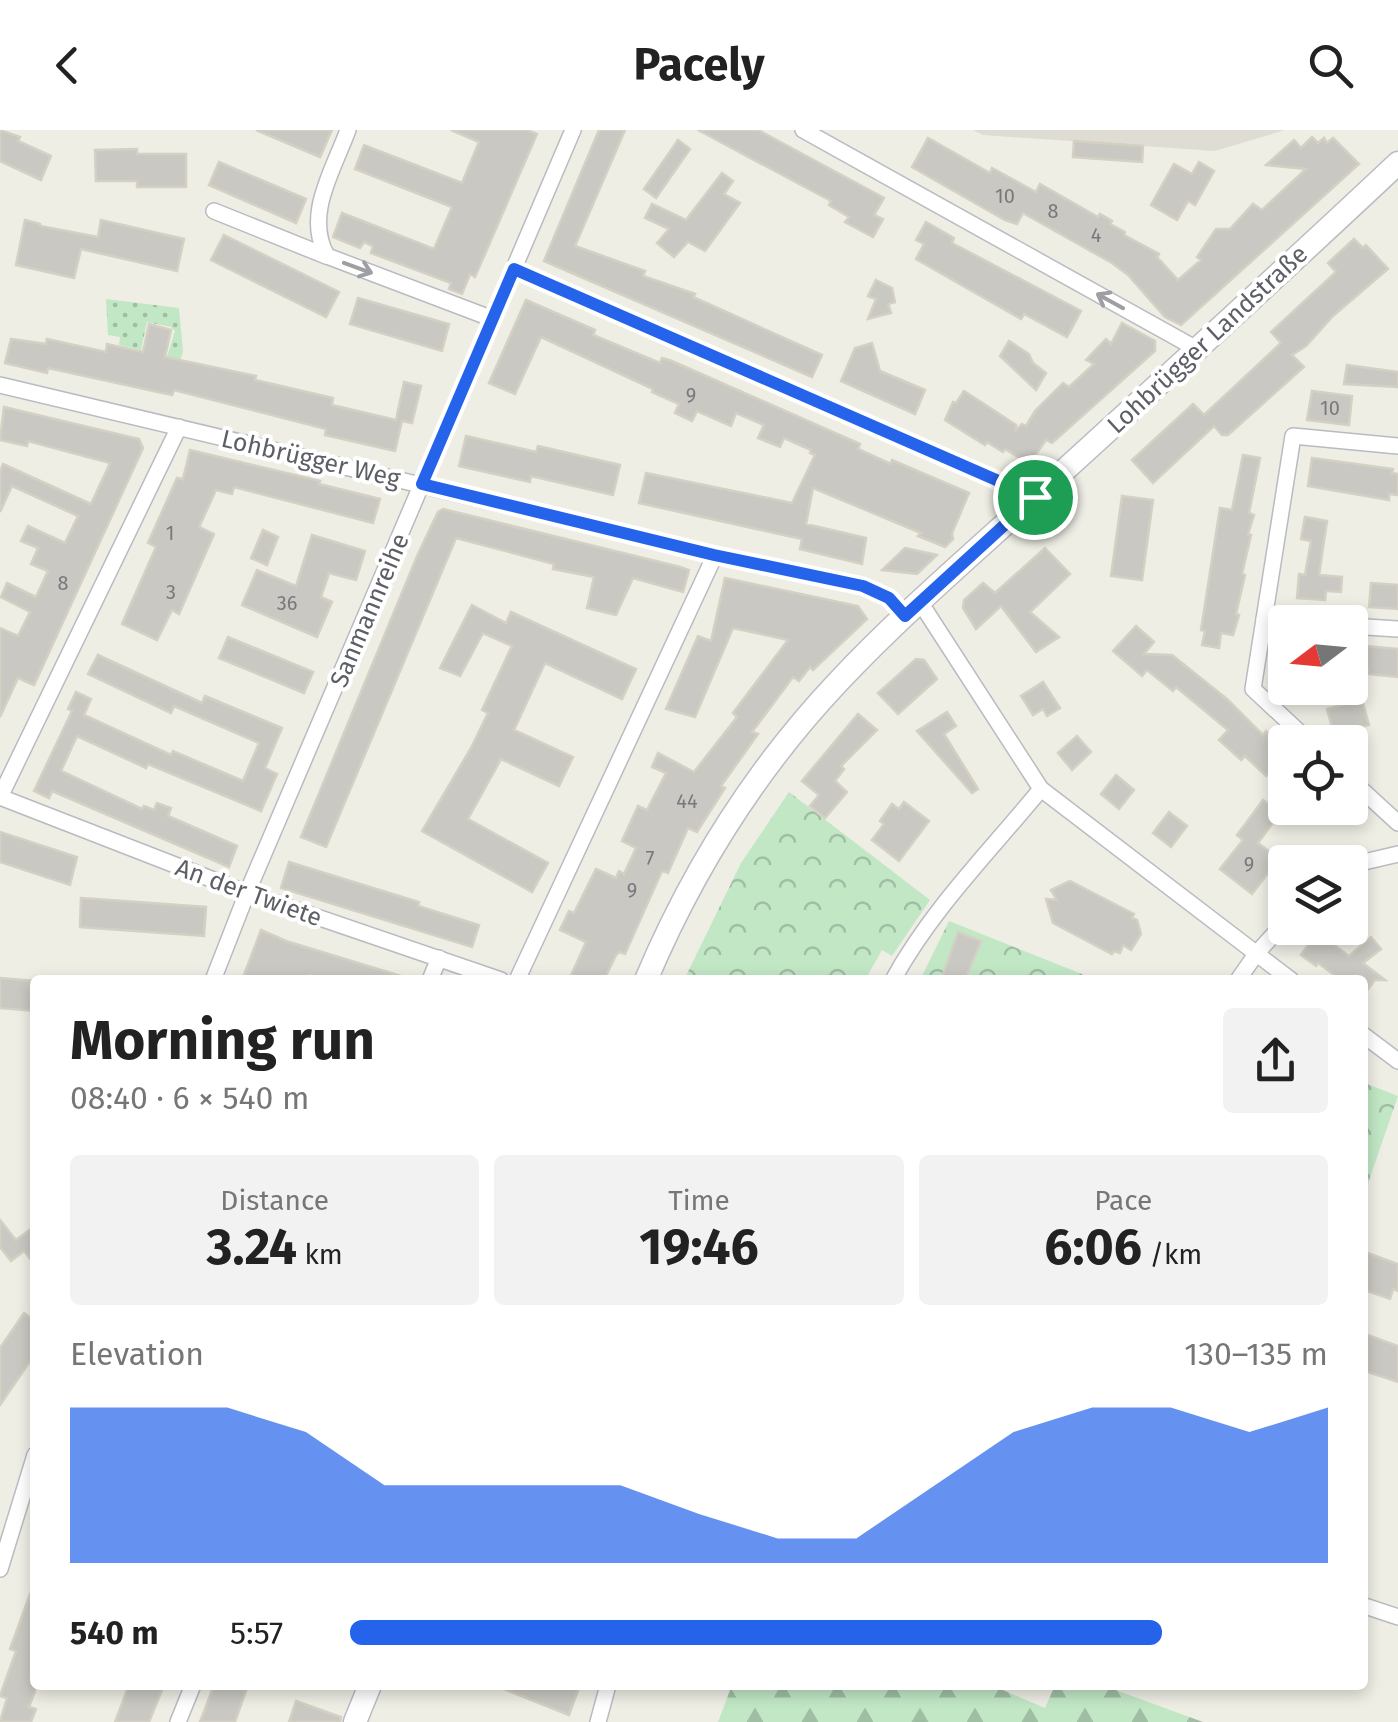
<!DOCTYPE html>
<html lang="en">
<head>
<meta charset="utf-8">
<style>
  :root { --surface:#fff; --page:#f2f2f2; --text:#222; --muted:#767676; --accent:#2563eb }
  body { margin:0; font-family:"Fira Sans",sans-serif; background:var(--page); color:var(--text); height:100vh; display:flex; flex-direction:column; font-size:38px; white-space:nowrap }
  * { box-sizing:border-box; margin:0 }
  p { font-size:32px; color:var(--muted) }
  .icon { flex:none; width:55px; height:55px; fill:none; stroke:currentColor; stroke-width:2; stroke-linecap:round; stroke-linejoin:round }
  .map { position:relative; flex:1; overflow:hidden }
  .details { position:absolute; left:30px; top:845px; width:1338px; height:715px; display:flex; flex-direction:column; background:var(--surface); border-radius:10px; box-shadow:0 5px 15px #0003 }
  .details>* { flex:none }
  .needle { width:65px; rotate:254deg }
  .fabs { position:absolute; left:1268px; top:475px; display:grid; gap:20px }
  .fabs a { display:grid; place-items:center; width:100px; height:100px; border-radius:10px; background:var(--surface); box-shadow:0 5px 15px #0003; font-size:50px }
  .pin { position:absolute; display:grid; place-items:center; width:85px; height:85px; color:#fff; margin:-42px; border:5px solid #fff; border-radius:50%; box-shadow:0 2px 10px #0007 }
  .round { display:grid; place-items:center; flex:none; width:105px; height:105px; border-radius:10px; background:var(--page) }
  .head { display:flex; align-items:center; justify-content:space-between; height:170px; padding:0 40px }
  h1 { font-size:55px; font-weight:700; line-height:75px }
  .figures { display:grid; grid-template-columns:repeat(3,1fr); gap:15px; height:170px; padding:10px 40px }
  .figures div { display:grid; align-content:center; border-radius:10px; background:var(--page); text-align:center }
  .figures b { font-size:50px; font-weight:700 }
  .figures small { font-size:28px; font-weight:400 }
  .figures p { font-size:28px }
  .chart { height:280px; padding:20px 40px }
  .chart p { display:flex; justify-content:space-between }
  .chart svg { width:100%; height:180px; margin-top:10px; fill:var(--accent); opacity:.7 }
  ul { padding:0 40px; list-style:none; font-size:32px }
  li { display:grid; grid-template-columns:160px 120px 1fr; align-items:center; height:75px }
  li i { height:25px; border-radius:12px; background:var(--accent) }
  header { display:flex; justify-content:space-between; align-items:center; height:130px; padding:0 40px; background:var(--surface); font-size:45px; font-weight:700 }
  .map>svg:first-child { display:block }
  .education { fill:#dfddd3 }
  .forest { fill:url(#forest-firs) }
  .park { fill:url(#park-crowns) }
  .garden { fill:url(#garden-dots) }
  .building { fill:#cac8c2; stroke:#d4d0c3; stroke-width:2.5 }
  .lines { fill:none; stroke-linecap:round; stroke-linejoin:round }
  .street-casing { stroke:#b9bbc1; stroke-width:18 }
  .secondary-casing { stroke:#babcc3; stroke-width:25 }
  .street { stroke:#fff; stroke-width:15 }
  .secondary { stroke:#fff; stroke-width:22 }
  .oneway { stroke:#9d9fa3 }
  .route-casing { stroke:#fff; stroke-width:20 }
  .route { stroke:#2563eb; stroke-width:12 }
  .labels { text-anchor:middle; stroke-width:8; stroke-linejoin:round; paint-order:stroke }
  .number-label { font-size:20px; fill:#78797c }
  .street-label { font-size:25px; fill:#5c5f65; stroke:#fff }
</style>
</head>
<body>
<header><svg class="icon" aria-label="back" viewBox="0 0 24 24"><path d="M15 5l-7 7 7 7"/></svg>Pacely<svg class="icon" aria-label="search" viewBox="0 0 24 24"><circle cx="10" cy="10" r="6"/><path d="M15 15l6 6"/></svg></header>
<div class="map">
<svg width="1398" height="1592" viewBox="0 0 1398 1592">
  <defs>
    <pattern id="forest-firs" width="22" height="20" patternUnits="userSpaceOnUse" patternTransform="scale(2.5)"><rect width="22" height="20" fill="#c1e7c5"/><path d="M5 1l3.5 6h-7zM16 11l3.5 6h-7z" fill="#a0bea4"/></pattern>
    <pattern id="park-crowns" width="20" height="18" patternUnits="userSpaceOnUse" patternTransform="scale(2.5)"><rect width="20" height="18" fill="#c1e7c5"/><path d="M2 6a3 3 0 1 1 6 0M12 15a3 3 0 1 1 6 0" fill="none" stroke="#a0bea4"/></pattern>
    <pattern id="garden-dots" width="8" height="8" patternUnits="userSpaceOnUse" patternTransform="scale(2.5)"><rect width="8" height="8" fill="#c1e7c5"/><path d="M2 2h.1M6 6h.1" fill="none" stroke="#a0bea4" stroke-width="1.8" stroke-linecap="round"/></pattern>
  </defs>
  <rect width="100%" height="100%" fill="#efeee5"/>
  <path class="education" d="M973,0H1285L1215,21L983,5Z"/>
  <path class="forest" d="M732,1555H991L1045,1578L1055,1555H1102L1203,1592H718Z"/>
  <g class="park">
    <path d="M789,662L930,770L892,826L882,820L865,850H684L741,733Z"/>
    <path d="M949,791L1097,850H920Z"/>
    <path d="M1362,952L1398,966L1363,1068H1362Z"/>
  </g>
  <path class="garden" d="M106,169L179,178L183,222L180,230L167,227L175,201L171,197L147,192L141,220L119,215L120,207L108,205Z"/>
  <g class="building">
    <path d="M0,0L20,7L18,11L51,26L41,50L0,31Z"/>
    <path d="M256,0H332L320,27Z"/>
    <path d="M451,0H527L537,4L475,147L470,144L462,164L449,159L451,153L371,123L373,116L364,112L360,118L333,107L342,83L434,119L452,77L355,39L364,15L462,53L479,12Z"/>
    <path d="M599,0H625L575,116L645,141L643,146L695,164L693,167L822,225L812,247L544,131Z"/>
    <path d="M698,0H758L884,68L874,85L883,89L873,107L845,92L849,87L829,75L831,71Z"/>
    <path d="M1312,7L1318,13L1324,8L1327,13L1333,8L1359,34L1181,195L1165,187L1128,145L1112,133L1023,83L1017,94L1005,90L912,37L928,8L990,43L992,38L1036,62L1040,54L1098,87L1100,84L1112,91L1110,94L1125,102L1124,105L1159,124L1157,127L1178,150L1201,130L1197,127L1216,99H1230L1253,74L1262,80L1306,39L1266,35L1294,10L1301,18Z"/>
    <path d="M678,10L690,19L656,68L644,59Z"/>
    <path d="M1074,11L1143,16L1142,32L1073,27Z"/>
    <path d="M137,19V24H186V57H137V51H96L95,20Z"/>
    <path d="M219,32L306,69L296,93L209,55Z"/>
    <path d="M1199,32L1214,41L1195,75L1188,71L1177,90L1151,75L1174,34L1192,44Z"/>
    <path d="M722,43L733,51L724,64L740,73L705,121L688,112L674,127L657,113L669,99L645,88L652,74L686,90Z"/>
    <path d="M25,90L40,94V96L98,107L101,90L184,109L177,141L81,119L74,148L16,135Z"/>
    <path d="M926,92L954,108L952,113L1081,181L1067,207L1024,184L1021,189L916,129L924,114L916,110Z"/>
    <path d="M224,105L339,162L326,187L211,130Z"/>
    <path d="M1354,109L1363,118L1366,115L1388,139L1333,186L1306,216L1292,225L1304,237L1228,305H1222L1214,296L1153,353L1132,330L1193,274L1204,285L1281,213L1271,202L1336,142L1328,133Z"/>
    <path d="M876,150L892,158L895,172L888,174L891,183L868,189L876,169L868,166Z"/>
    <path d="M358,168L449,194L442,221L350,194Z"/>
    <path d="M526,170L595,200L593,205L660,233L662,228L672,231L860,314L858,319L891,334L892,330L969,363L952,403L953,409L945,417L918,406L921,403L813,358L806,394L866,408L862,434L800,419L802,409L639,373L646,343L792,373L815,325L810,323L811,320L784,308L780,317L758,308L764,295L736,283L731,296L697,281L692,291L675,283L679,274L652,262L653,259L541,207L515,264L489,253Z"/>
    <path d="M1122,193L1155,211V221L1052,313L1046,310L1029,334L1005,319L1003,322L987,312L985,315L945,290L953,272L956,273L964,261L1016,295V300L1022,294L1026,296L1035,281L1063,253L1069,257L1094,234L1086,230L1106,209L1111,214Z"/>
    <path d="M149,194L171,200L165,227L256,246L255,250L333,268L332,275L396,290L404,252L421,256L412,293L402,291L395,321L325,305L326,299L174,260L172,265L48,238L47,243L5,233L11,209L46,214L47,209L106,222L107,214L143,222Z"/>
    <path d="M1009,211L1029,224L1033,233L1046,243L1036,260L1000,226Z"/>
    <path d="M872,213L880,241L925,260L915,284L841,251L855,218Z"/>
    <path d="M1347,235L1398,242V257L1344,254Z"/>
    <path d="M1312,261L1352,266L1349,295L1307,290Z"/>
    <path d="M4,277L139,309L143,318L34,555L18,548L0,587V498L18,506L30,482L1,467L7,453L36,467L48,441L31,434L38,418L21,411L28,396L65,413L78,386L12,356L0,382V342L3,334L91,374L110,333L28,311L27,316L0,310Z"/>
    <path d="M466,306L536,322L538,316L620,335L613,365L531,346L530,352L459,336Z"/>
    <path d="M190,320L320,351L319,354L380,369L373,393L234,357L232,364L216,360L199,397L214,404L179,484L172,480L157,510L122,494L156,417L148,413L177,348L183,349Z"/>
    <path d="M1243,325L1260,328L1249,383L1254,385L1248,404L1251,405L1242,444L1245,445L1236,484L1239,485L1233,505L1221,503L1219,518L1202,515L1205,501L1201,500L1220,378L1232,380Z"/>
    <path d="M1312,328L1393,339L1392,343L1398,344V365L1389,364V370L1308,356Z"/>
    <path d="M1122,366L1153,370L1142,450L1111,446Z"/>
    <path d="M443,379L680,437L689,440L683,462L633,448L616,485L587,478L594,447L553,439L554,434L456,408L326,717L301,707L418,424L438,382Z"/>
    <path d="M1305,387L1327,391L1319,445L1342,447L1341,462L1326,461L1325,470L1297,468L1299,444L1305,445L1311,411L1301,409Z"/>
    <path d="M263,400L278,407L267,435L251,428Z"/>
    <path d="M312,405L365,421L356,450L329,443L321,467L332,472L317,507L242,475L257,440L296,456Z"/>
    <path d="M905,418L937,425L917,444L882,440Z"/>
    <path d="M1045,418L1070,444L1030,482L1059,507L1036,522L1001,476L976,499L963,478L964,470L983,453L995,463Z"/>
    <path d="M725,448L858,476L867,489L813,540L810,537L799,551L793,547L752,602L758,604L721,656L725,658L697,702L688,698L668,743L662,741L625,824L620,822L616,825L604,850H569L586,812L560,800L569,781L574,783L596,739L616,748L619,741L624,744L636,718L622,711L638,676L647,680L666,643L652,637L658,623L694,642L737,587L733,583L788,510L733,498L695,587L666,579L698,506L711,511Z"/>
    <path d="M1371,453L1398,455V479L1369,477Z"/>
    <path d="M472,475L506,493L511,482L636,539L622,569L545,533L514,600L573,627L559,656L501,629L468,689L548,733L532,762L422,701L471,618L488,583L482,580L512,516L483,503L460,546L440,538Z"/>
    <path d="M1136,496L1154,512L1144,524L1172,525L1227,569L1263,605L1266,601L1285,618V625L1266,646L1245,626L1241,630L1219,610L1228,600L1176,557L1173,561L1147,540L1142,546L1113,521Z"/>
    <path d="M228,507L313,542L304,563L219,528Z"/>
    <path d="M1365,516L1398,519V547L1367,544L1368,539L1350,538V521L1364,522Z"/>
    <path d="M98,525L202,573L205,566L282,598L265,638L277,644L261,681L148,634L146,638L77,606L61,641L142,679L144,676L154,680L157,673L171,678L168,686L237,716L229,737L52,661L49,668L34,661L72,581L68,579L76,562L91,569L84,585L171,625L173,621L243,651L259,613L174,576L171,583L88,544Z"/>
    <path d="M916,529L924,530L937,549L898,584L878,563Z"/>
    <path d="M1043,552L1060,578L1047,586L1043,579L1033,585L1021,566Z"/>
    <path d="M1362,570L1369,595L1334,605L1327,579Z"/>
    <path d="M947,582L956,596L944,604L978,659L972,663L917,601Z"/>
    <path d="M858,584L877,600L841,636L844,639L835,651L847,662L825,688L810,676L819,665L802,651Z"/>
    <path d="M1077,606L1091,622L1072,640L1058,623Z"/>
    <path d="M1116,645L1134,660L1119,679L1101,664Z"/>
    <path d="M1263,670L1280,683L1258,713L1279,729L1252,764L1220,739L1243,710L1237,705Z"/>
    <path d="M904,672L929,691L899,731L872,710L884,694L880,691L892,674L899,679Z"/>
    <path d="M1169,682L1187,696L1171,717L1153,703Z"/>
    <path d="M0,702L77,727L70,755L0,732Z"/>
    <path d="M289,732L419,772L418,776L479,795L472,817L281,758Z"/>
    <path d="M1070,751L1134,784L1132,788L1137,790L1141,804L1131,820L1123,815L1120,823L1114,821L1112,824L1053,793L1046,769L1057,770L1051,760Z"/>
    <path d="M81,768L206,777L204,806L80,797Z"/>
    <path d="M261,800L286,811L404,847V850H325L309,845L308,850H242Z"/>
    <path d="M958,802L981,811L965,850H941Z"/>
    <path d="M1317,802L1349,826L1371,807L1381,819L1363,833L1385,850H1375L1362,867V850H1341L1318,833L1316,836L1301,825Z"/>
    <path d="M0,848L35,851V881L0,878Z"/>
    <path d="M0,1090L16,1110L35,1096V1135L24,1121L11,1131L0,1117Z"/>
    <path d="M1362,1121L1398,1134V1161L1393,1159L1390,1169L1362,1159Z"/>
    <path d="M24,1183L35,1191V1224L0,1275V1218Z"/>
    <path d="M1362,1203L1398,1216V1252L1362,1240Z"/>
    <path d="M33,1456L35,1561L29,1577L36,1579L31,1592H0L7,1568L0,1566L16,1521L10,1519Z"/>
    <path d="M129,1555H164L149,1592H115Z"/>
    <path d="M214,1555H248L235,1592H200Z"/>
    <path d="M494,1555H580L569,1585Z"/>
    <path d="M296,1571L341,1587L340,1592H289Z"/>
  </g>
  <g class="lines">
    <defs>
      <g id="street">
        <path d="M348,0C333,41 304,85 327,126L493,189"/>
        <path d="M803,0L1195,218"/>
        <path d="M214,81L326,126"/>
        <path d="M514,139L1035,367"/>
        <path d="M0,255L715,425L863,455L889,468L905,486"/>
        <path d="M920,472L1041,659L1291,850"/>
        <path d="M1264,489L1307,492"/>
        <path d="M1350,496L1398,499"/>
        <path d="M1310,612L1253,559L1293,306L1398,316"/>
        <path d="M1350,649L1398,693"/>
        <path d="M0,667L247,763L501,850"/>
        <path d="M0,667L179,297"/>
        <path d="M1350,741L1364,732L1398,724"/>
        <path d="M213,850L247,763L573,0"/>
        <path d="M430,850L439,828"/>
        <path d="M517,850L715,425"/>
        <path d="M893,850C931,780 991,720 1041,659"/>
        <path d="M1238,850L1256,824L1285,792"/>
        <path d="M1362,904L1398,931"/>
        <path d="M0,1439L35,1325"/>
        <path d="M1362,1475L1398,1487"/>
        <path d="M178,1592L193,1555"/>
        <path d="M598,1592L608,1555"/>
      </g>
      <g id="secondary">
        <path d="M646,850C692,741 756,639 838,552C900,486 969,427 1036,366C1157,256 1279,145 1398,33"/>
        <path d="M355,1592L370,1555"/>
      </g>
    </defs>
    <use href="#street" class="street-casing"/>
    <use href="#secondary" class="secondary-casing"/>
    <use href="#street" class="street"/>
    <use href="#secondary" class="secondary"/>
  </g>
  <defs><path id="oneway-shaft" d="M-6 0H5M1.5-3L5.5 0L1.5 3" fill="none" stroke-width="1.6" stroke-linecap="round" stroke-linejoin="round" transform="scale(2.5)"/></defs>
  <g class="oneway">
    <use href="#oneway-shaft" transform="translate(358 138) rotate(20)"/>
    <use href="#oneway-shaft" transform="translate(1110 171) rotate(-151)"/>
  </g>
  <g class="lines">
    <defs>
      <path id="route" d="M514,139L1035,367L905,486L889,468L863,456L714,425L422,354Z"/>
    </defs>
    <use href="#route" class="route-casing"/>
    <use href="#route" class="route"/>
  </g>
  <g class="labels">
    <g class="number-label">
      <text x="1005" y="73">10</text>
      <text x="1053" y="88">8</text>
      <text x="1096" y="112">4</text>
      <text x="691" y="272">9</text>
      <text x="1330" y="285">10</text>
      <text x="170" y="410">1</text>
      <text x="63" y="460">8</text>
      <text x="171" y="469">3</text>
      <text x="287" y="480">36</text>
      <text x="687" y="678">44</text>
      <text x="650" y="735">7</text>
      <text x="1249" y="741">9</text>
      <text x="632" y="767">9</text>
    </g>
    <g class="street-label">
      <text transform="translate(1207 209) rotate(-43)" y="9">Lohbrügger Landstraße</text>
      <text transform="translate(311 328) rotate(13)" y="9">Lohbrügger Weg</text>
      <text transform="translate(369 480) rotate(-67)" y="9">Sanmannreihe</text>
      <text transform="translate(249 762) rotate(20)" y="9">An der Twiete</text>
    </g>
  </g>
</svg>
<div class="fabs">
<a><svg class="needle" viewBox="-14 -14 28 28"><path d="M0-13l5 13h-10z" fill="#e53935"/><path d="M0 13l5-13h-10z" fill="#767676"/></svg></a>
<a><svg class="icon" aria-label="locate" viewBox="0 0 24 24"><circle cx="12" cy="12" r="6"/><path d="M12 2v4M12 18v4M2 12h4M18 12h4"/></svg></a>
<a><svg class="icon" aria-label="layers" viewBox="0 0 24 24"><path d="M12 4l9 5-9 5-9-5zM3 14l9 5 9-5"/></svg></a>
</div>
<div class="pin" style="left:1035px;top:367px;background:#1e9e55"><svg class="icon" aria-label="arrive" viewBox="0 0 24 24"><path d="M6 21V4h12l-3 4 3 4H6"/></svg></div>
<section class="details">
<div class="head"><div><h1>Morning run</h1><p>08:40 · 6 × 540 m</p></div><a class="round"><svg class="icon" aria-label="share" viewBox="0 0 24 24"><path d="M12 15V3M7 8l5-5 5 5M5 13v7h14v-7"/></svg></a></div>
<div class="figures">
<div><p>Distance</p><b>3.24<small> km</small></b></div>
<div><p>Time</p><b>19:46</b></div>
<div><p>Pace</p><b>6:06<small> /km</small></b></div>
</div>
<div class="chart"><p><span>Elevation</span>130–135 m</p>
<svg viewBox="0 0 160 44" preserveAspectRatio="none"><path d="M0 44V6L10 6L20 6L30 12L40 25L50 25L60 25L70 25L80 32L90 38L100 38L110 25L120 12L130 6L140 6L150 12L160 6V44z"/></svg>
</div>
<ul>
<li><b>540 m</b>5:57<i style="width:83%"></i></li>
</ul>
</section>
</div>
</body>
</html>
